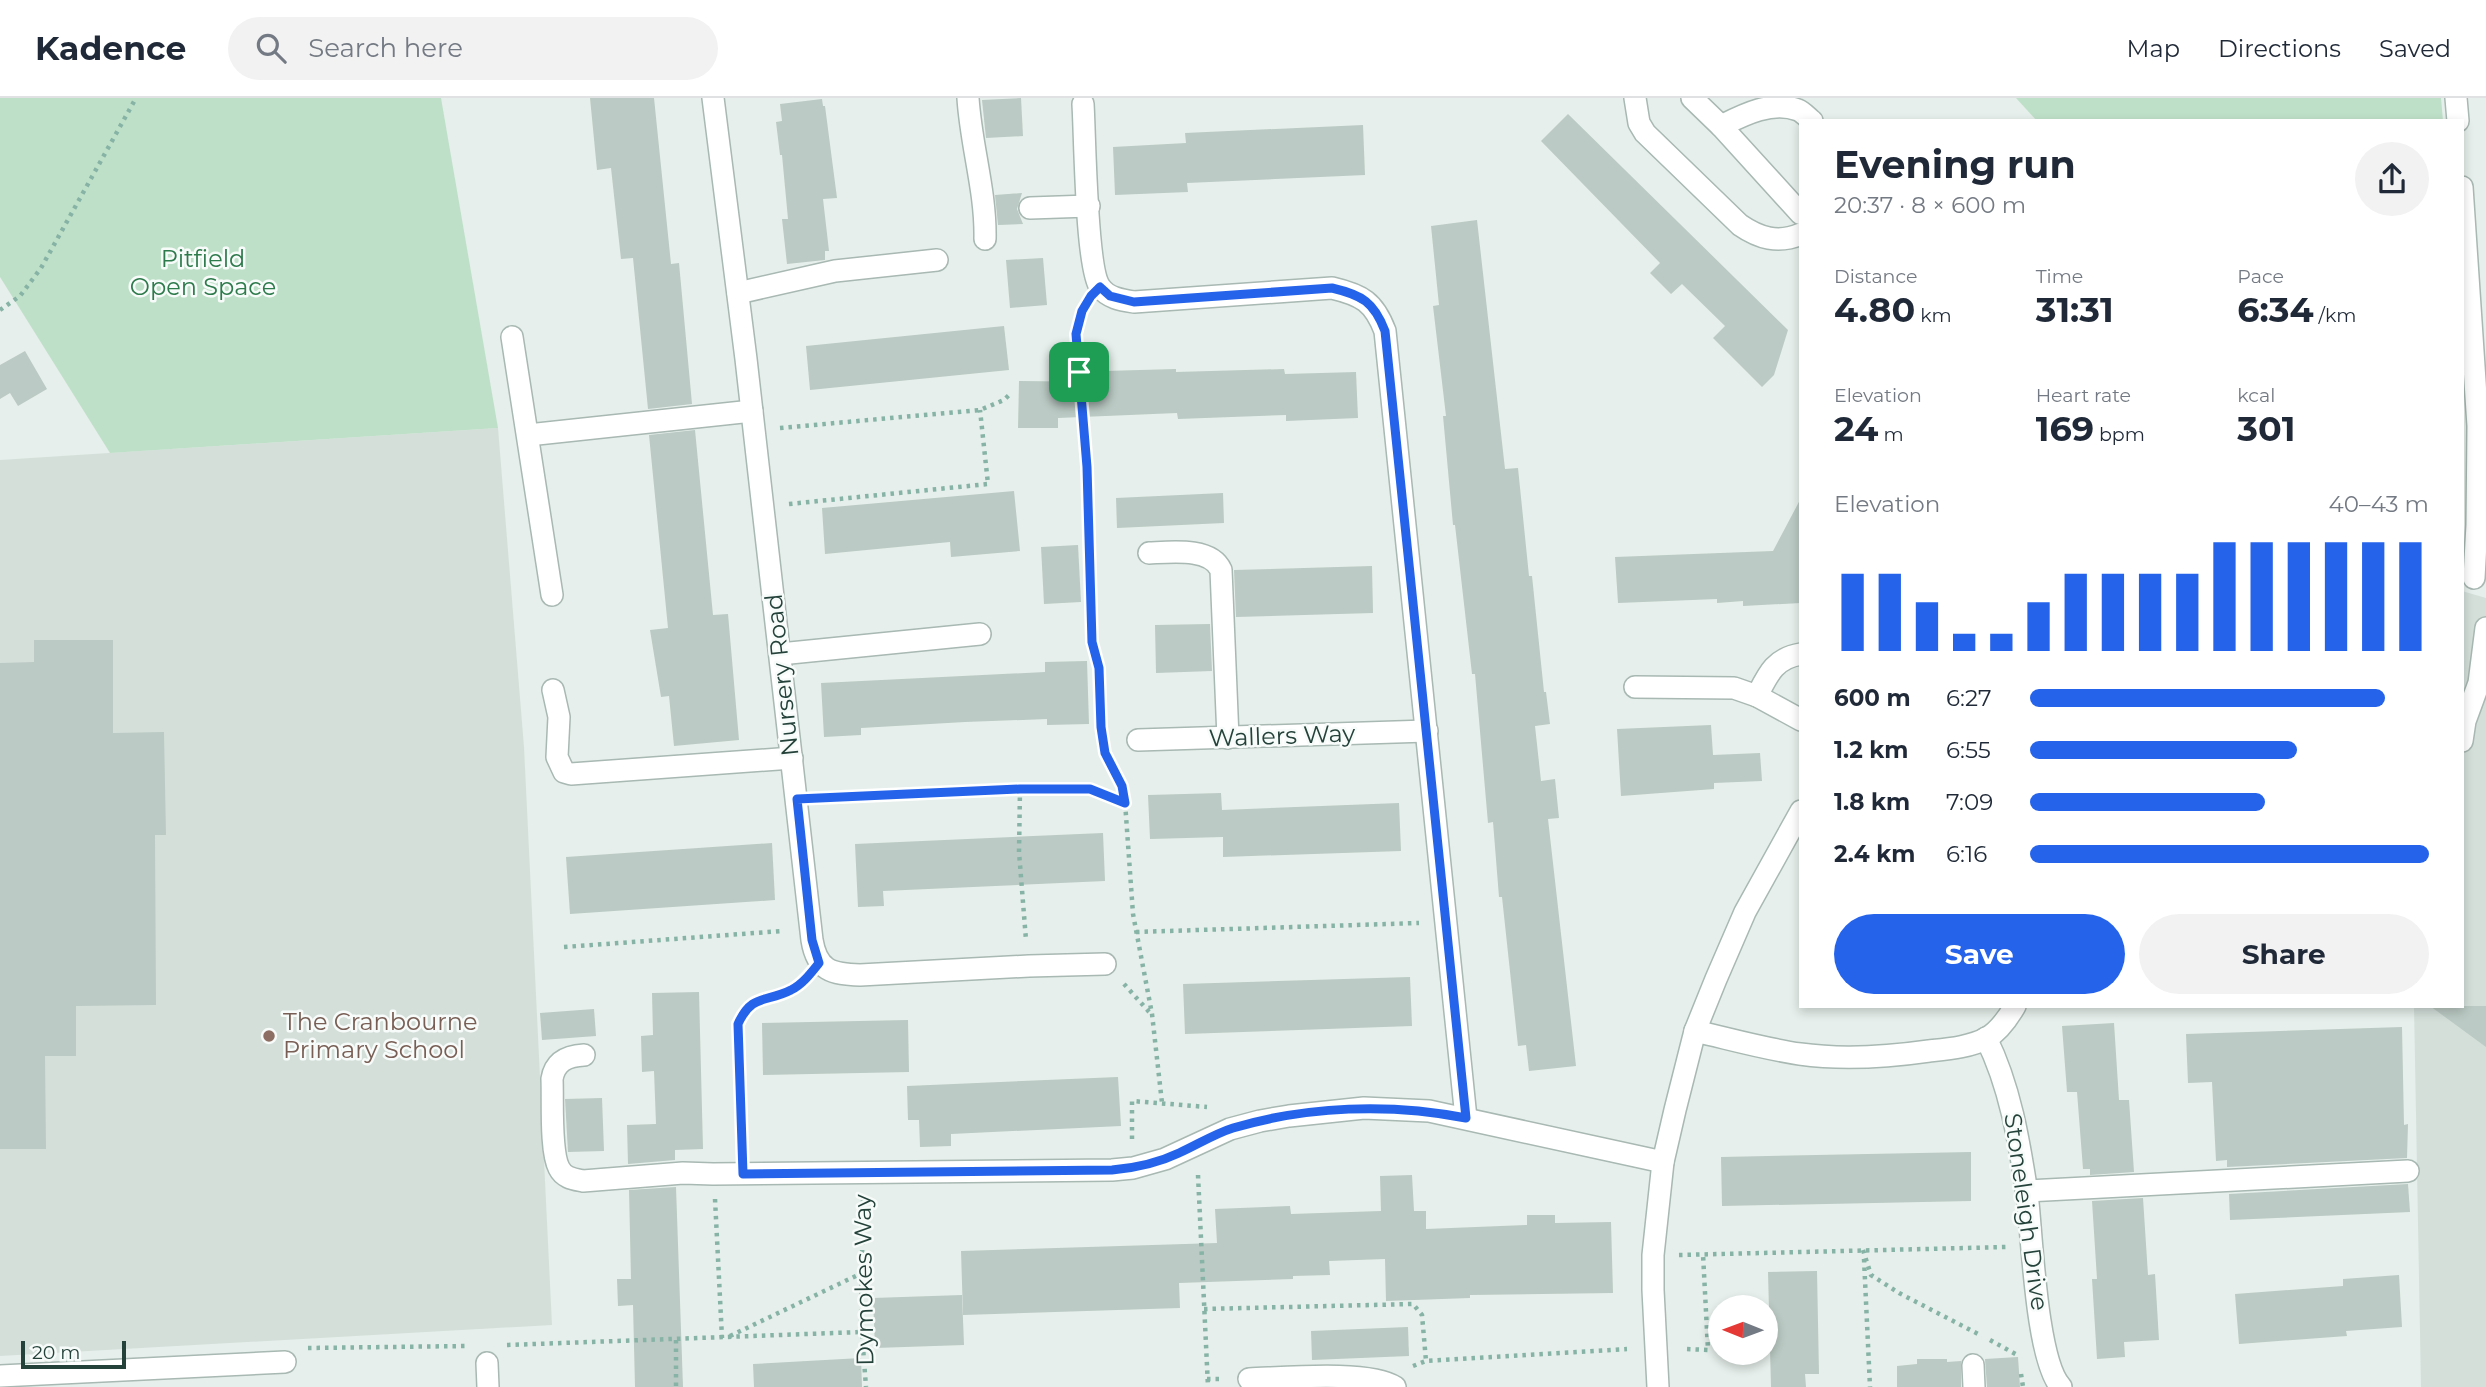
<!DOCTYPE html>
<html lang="en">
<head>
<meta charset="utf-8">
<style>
  :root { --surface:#fff; --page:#f2f2f3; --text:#1f2937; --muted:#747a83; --line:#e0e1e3; --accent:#2563eb }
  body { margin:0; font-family:Montserrat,sans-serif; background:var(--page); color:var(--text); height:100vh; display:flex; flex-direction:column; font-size:26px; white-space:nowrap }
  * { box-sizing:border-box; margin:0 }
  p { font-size:23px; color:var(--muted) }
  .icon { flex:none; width:38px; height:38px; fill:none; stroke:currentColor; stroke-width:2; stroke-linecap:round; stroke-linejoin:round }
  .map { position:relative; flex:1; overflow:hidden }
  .details { position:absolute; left:1799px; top:21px; width:665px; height:889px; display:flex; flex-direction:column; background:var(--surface); border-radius:0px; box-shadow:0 4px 10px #0003 }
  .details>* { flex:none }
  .needle { width:46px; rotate:271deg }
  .buttons { position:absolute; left:1708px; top:1197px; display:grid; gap:14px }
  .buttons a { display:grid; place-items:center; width:70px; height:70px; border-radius:50%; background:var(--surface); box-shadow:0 4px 10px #0003; font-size:35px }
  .scale { position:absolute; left:21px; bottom:18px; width:105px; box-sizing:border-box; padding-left:7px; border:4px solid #24423a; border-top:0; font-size:19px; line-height:24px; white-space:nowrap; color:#24423a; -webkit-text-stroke:5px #f7fbf9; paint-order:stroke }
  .pin { position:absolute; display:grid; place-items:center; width:60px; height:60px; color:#fff; margin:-30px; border-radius:14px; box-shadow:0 4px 10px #0006 }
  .round { display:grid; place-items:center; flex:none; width:74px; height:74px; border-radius:37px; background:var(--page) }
  .headline { display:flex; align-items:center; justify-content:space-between; height:119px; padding:0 35px }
  h1 { font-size:38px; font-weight:700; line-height:52px }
  .stats { display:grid; grid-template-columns:repeat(3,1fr); gap:10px; height:119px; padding:7px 35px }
  .stats div { display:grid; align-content:center }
  .stats b { font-size:35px; font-weight:700 }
  .stats small { font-size:19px; font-weight:400 }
  .stats p { font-size:19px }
  .chart { height:196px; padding:14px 35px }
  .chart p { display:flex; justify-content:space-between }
  .chart svg { width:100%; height:126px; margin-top:7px; stroke:var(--accent); stroke-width:6 }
  .primary-button { display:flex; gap:14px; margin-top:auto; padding:14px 35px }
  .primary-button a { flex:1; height:80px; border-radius:42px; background:var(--accent); color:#fff; font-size:28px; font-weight:700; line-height:80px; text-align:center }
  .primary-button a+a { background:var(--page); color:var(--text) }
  ul { padding:0 35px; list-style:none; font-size:23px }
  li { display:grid; grid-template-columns:112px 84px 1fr; align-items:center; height:52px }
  li i { height:18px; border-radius:9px; background:var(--accent) }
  header { display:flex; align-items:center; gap:42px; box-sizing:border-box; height:98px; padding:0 35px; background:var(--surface); border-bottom:2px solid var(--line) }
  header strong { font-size:33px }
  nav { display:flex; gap:38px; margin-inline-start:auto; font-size:24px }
  .search { width:490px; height:63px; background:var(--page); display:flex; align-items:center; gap:18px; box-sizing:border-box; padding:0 24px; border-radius:38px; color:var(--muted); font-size:26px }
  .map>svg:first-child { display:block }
  .built { fill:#d4dfda }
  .green { fill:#bfe0c8 }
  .building { fill:#bbcac4 }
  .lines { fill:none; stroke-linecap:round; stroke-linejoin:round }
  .minor-casing { stroke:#a8b8b2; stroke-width:24 }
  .path { stroke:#86b3a5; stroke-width:4.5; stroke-dasharray:3.5 5; stroke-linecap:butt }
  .minor { stroke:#fff; stroke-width:21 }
  .route-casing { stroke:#fff; stroke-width:14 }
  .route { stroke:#2563eb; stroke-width:9 }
  .education-dot { fill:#8d6e63; stroke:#f7fbf9; stroke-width:2.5 }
  .labels { text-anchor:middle; stroke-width:5; stroke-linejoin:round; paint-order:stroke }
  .park-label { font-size:24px; fill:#2d7a4b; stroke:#f7fbf9 }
  .street-label { font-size:24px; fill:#24423a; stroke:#f7fbf9 }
  .education-label { font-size:24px; fill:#785e54; stroke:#f7fbf9; text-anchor:start }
</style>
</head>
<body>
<header>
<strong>Kadence</strong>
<div class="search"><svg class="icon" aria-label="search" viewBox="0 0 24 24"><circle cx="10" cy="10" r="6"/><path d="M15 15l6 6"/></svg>Search here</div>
<nav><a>Map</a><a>Directions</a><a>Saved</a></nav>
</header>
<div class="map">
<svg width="2486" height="1289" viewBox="0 0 2486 1289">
  <rect width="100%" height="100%" fill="#e6efeb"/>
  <g class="built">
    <path d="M498,330L524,649L552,1227L0,1258V362Z"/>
    <path d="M2462,493L2486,500V1289H2421L2414,908H2462Z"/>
  </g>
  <g class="green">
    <path d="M0,0H441L498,330L110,355L0,179Z"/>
    <path d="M2016,0H2441L2443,23H2037Z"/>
  </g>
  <g class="building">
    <path d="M590,0H654L671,166L679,165L692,306L648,311L633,160L621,161L611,70L597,72Z"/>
    <path d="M1021,0L1023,38L986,40L982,2Z"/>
    <path d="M822,1L823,8H825L837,100L823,101L829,153H825V162L787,166L782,121H788L782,57H780L776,24L782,23L780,6Z"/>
    <path d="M1568,16L1788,232L1774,277L1762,289L1713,240L1725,228L1682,186L1671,196L1650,175L1660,165L1541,43Z"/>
    <path d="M1363,27L1365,77L1187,85L1188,94L1115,97L1113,49L1186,45L1185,35Z"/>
    <path d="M1022,95L1017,111L1023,126L998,127L995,97Z"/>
    <path d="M1477,122L1505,371L1518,370L1529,478H1532L1544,594H1546L1550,626L1535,628L1541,683L1555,681L1559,720L1548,721L1576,968L1529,973L1526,947L1518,948L1502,799H1499L1493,724L1488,725L1475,576H1472L1455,427H1453L1443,318H1446L1433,208L1439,207L1431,128Z"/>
    <path d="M1043,160L1047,207L1010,210L1006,162Z"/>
    <path d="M1004,228L1009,272L810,292L806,248Z"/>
    <path d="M25,253L47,291L18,308L10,295L0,301V267Z"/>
    <path d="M1176,271V274L1284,271L1285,276L1356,274L1358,320L1286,323V317L1178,321L1177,315L1058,320V330H1018L1019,283L1106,284L1105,273Z"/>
    <path d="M695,332L713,517L728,516L739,642L674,648L669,598L661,599L650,532L668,530L649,337Z"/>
    <path d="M1014,393L1020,453L951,459L950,444L825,456L822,410Z"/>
    <path d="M1223,395L1224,425L1117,430L1116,400Z"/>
    <path d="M1801,400V505L1743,508V503L1717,505V501L1618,505L1615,459L1773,453Z"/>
    <path d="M1078,447L1081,504L1044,506L1041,449Z"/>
    <path d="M1372,468L1373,515L1236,519L1234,472Z"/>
    <path d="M1210,526L1212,573L1156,575L1155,527Z"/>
    <path d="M34,542H113V635L164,634L166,737H155L156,907L76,908V958H45L46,1051H0V565L34,564Z"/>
    <path d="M1087,563L1089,626L1047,627V621L965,624L861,630V637L824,639L821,585L1045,574V564Z"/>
    <path d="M1711,627L1713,657L1760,655L1762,683L1714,685V691L1621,698L1617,631Z"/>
    <path d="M1221,695L1222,712L1399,705L1401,753L1223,759V739L1150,741L1148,697Z"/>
    <path d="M1103,735L1105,783L883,793L884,808L858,809L855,746Z"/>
    <path d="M772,745L775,802L570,816L566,759Z"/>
    <path d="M1410,879L1412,928L1185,936L1183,886Z"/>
    <path d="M699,894L703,1051L675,1052V1062L628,1066L627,1027L656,1026L654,973L642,974L641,938L653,937L652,895Z"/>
    <path d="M2430,908H2486V949Z"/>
    <path d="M594,911L596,938L542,942L540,915Z"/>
    <path d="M908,922L909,974L763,977L762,925Z"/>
    <path d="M2114,925L2119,1002H2129L2134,1074L2090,1077V1071H2083L2077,994H2067L2062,928Z"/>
    <path d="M2402,929L2404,1027L2408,1026L2407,1060L2227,1069V1062L2216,1063L2212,984L2188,985L2186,936Z"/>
    <path d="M1118,979L1121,1028L951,1036V1048L920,1049L919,1022H908L907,988Z"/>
    <path d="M602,1000L604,1053L568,1054L565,1001Z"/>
    <path d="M1971,1054V1103L1722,1108L1721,1059Z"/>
    <path d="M1412,1077L1414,1113H1426V1131L1527,1127V1117H1555V1125L1611,1124L1613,1195L1470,1197V1200L1386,1203L1385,1161L1329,1163L1330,1177L1293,1178V1181L1179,1185L1180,1210L963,1217L961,1153L1217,1145L1215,1111L1290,1108L1291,1116L1381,1113L1380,1078Z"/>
    <path d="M2408,1086L2410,1114L2230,1122L2229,1096Z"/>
    <path d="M676,1089L683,1289H635L633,1207L618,1208L617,1181H631L629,1092Z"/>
    <path d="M2143,1100L2148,1177L2155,1176L2159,1242L2124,1244L2125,1259L2097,1261L2092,1181H2097L2092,1103Z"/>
    <path d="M1817,1173L1819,1276H1805L1806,1289H1771L1768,1174Z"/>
    <path d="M2399,1177L2402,1229L2346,1233L2347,1238L2239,1246L2235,1196L2343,1188V1181Z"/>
    <path d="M962,1197L964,1247L875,1250L873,1200Z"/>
    <path d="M1408,1229L1409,1258L1312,1262L1311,1233Z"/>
    <path d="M2018,1259L2020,1289H1987L1985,1261Z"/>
    <path d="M861,1260L862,1289H754L753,1266Z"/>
    <path d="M1917,1261H1947V1264L1961,1263V1289H1897V1268L1917,1266Z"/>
  </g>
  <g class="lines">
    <defs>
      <g id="minor">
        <path d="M713,0L746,261L812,842C817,873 832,876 860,877L1029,868L1105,866"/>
        <path d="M968,0C971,48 986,93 985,141"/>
        <path d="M1635,0L1639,25L1645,35L1740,127C1759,140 1778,146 1801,136"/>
        <path d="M1692,0L1721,28L1801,116"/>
        <path d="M2456,0L2458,23"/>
        <path d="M1083,6C1085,38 1086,170 1100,189C1108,200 1121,202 1134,204L1332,190C1362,197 1374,204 1385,233L1466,1020"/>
        <path d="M1721,28C1743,17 1772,2 1798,12C1803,14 1808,20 1812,23"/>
        <path d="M2462,89L2478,328L2477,427L2474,480"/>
        <path d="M1030,110L1089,108"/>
        <path d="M738,195L835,173L937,162"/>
        <path d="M512,239L552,497"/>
        <path d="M528,337L752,313"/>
        <path d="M1149,455C1171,454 1211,449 1221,472L1228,640"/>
        <path d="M780,556L980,536"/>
        <path d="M1635,589L1734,590L1757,598L1801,622"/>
        <path d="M553,592L559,619L557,659L564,674L571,676L792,660"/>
        <path d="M1757,598C1768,576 1775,560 1801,556"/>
        <path d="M1138,642L1427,633"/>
        <path d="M2462,643L2465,623L2479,585L2486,530"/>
        <path d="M1695,933C1730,941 1765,951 1800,956C1843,962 1887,959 1929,953C1947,951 1971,949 1987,940C1999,933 2008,920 2015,908"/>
        <path d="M1986,940C2010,988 2019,1043 2027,1095C2032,1136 2036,1262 2061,1289"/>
        <path d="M584,957C567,958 555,963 552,981C553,1002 550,1053 559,1070C564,1080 573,1081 583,1083L683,1075L713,1076L1112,1072L1133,1070L1165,1061L1230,1031L1260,1023L1289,1018L1364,1010L1429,1013L1663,1064"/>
        <path d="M2026,1093L2408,1073"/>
        <path d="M487,1265L488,1289"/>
        <path d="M1973,1267L1974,1289"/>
        <path d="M0,1278L285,1264"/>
        <path d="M1249,1281C1282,1280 1370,1272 1395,1289"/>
        <path d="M1658,1289L1653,1192V1157L1663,1064L1675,1012L1695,933L1716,881L1745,814L1801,713"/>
      </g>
    </defs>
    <use href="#minor" class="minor-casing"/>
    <g class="path">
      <path d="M1083,211L1076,236L1087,369L1092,544L1099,570L1101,629L1105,655L1122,687L1125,704L1133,816L1152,916L1162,1005"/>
      <path d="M0,212L20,198L41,170L136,0"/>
      <path d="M780,330L980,312L1004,302L1010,296"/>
      <path d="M789,406L988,386L980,312"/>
      <path d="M1020,691L1019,754L1026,842"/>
      <path d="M822,699L1020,691H1090L1125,704"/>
      <path d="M1136,834L1419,825"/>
      <path d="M564,849L782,833"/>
      <path d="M1124,886L1151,916"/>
      <path d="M1132,1041V1003L1207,1009"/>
      <path d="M742,1047L738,926C755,889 776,906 801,884"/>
      <path d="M1198,1077L1208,1289"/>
      <path d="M715,1101L722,1240"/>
      <path d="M863,1101L861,1223L866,1289"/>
      <path d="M1863,1152L1871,1177L1899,1195L1982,1238"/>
      <path d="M1679,1157L2006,1149"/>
      <path d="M1864,1161L1870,1289"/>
      <path d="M1204,1211L1413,1206L1422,1217L1426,1263"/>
      <path d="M730,1238L862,1175"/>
      <path d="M676,1242V1289"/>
      <path d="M1990,1242L2019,1258"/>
      <path d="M507,1247L862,1234"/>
      <path d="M308,1250L467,1248"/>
      <path d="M1687,1251L1708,1252L1703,1156"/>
      <path d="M1413,1268L1426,1263L1627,1251"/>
      <path d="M2021,1276L2023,1289"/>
      <path d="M1207,1281H1224"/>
    </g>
    <use href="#minor" class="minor"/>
  </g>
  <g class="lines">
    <defs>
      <path id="route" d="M1100,189L1110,198L1134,204L1332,190C1362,197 1374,204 1385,233L1466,1020C1390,1005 1307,1008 1233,1030C1214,1036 1197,1047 1179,1055C1158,1065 1135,1070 1112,1072L743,1076L738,926C752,895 766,905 791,892C802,887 811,875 819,865L812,842L797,701L1020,691H1090L1125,705L1122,688L1105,655L1101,629L1099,570L1092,544L1087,369L1076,236L1082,213L1091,198Z"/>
    </defs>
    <use href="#route" class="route-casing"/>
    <use href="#route" class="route"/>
  </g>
  <circle class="education-dot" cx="269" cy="938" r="7"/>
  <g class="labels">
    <g class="park-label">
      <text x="203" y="169">Pitfield<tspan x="203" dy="28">Open Space</tspan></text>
    </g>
    <g class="street-label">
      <text transform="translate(782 577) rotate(-96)" y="8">Nursery Road</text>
      <text transform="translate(1282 638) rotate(-2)" y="8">Wallers Way</text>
      <text transform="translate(2026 1114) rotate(82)" y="8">Stoneleigh Drive</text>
      <text transform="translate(864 1182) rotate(-91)" y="8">Dymokes Way</text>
    </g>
    <g class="education-label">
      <text x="283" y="932">The Cranbourne<tspan x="283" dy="28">Primary School</tspan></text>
    </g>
  </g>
</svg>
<div class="buttons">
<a><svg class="needle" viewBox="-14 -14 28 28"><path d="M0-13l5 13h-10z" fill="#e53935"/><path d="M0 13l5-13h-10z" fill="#747a83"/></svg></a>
</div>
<div class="scale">20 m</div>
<div class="pin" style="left:1079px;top:274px;background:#1e9e55"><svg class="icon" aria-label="arrive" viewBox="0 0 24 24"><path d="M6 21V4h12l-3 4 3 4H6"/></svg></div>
<section class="details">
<div class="headline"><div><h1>Evening run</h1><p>20:37 · 8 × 600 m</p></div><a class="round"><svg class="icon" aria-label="share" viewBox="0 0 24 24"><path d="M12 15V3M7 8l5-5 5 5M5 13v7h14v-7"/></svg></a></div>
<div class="stats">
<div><p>Distance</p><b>4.80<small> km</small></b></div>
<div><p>Time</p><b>31:31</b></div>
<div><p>Pace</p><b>6:34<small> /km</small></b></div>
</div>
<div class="stats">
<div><p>Elevation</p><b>24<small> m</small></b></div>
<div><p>Heart rate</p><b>169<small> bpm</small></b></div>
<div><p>kcal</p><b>301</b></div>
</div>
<div class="chart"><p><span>Elevation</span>40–43 m</p>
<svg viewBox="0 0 160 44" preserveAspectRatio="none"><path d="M5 44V17M15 44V17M25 44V27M35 44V38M45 44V38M55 44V27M65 44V17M75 44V17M85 44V17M95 44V17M105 44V6M115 44V6M125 44V6M135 44V6M145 44V6M155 44V6"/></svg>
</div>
<ul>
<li><b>600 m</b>6:27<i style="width:89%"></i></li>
<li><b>1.2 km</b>6:55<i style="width:67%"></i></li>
<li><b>1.8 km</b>7:09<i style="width:59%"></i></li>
<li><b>2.4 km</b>6:16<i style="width:100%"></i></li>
</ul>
<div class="primary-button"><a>Save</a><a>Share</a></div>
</section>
</div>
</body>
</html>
